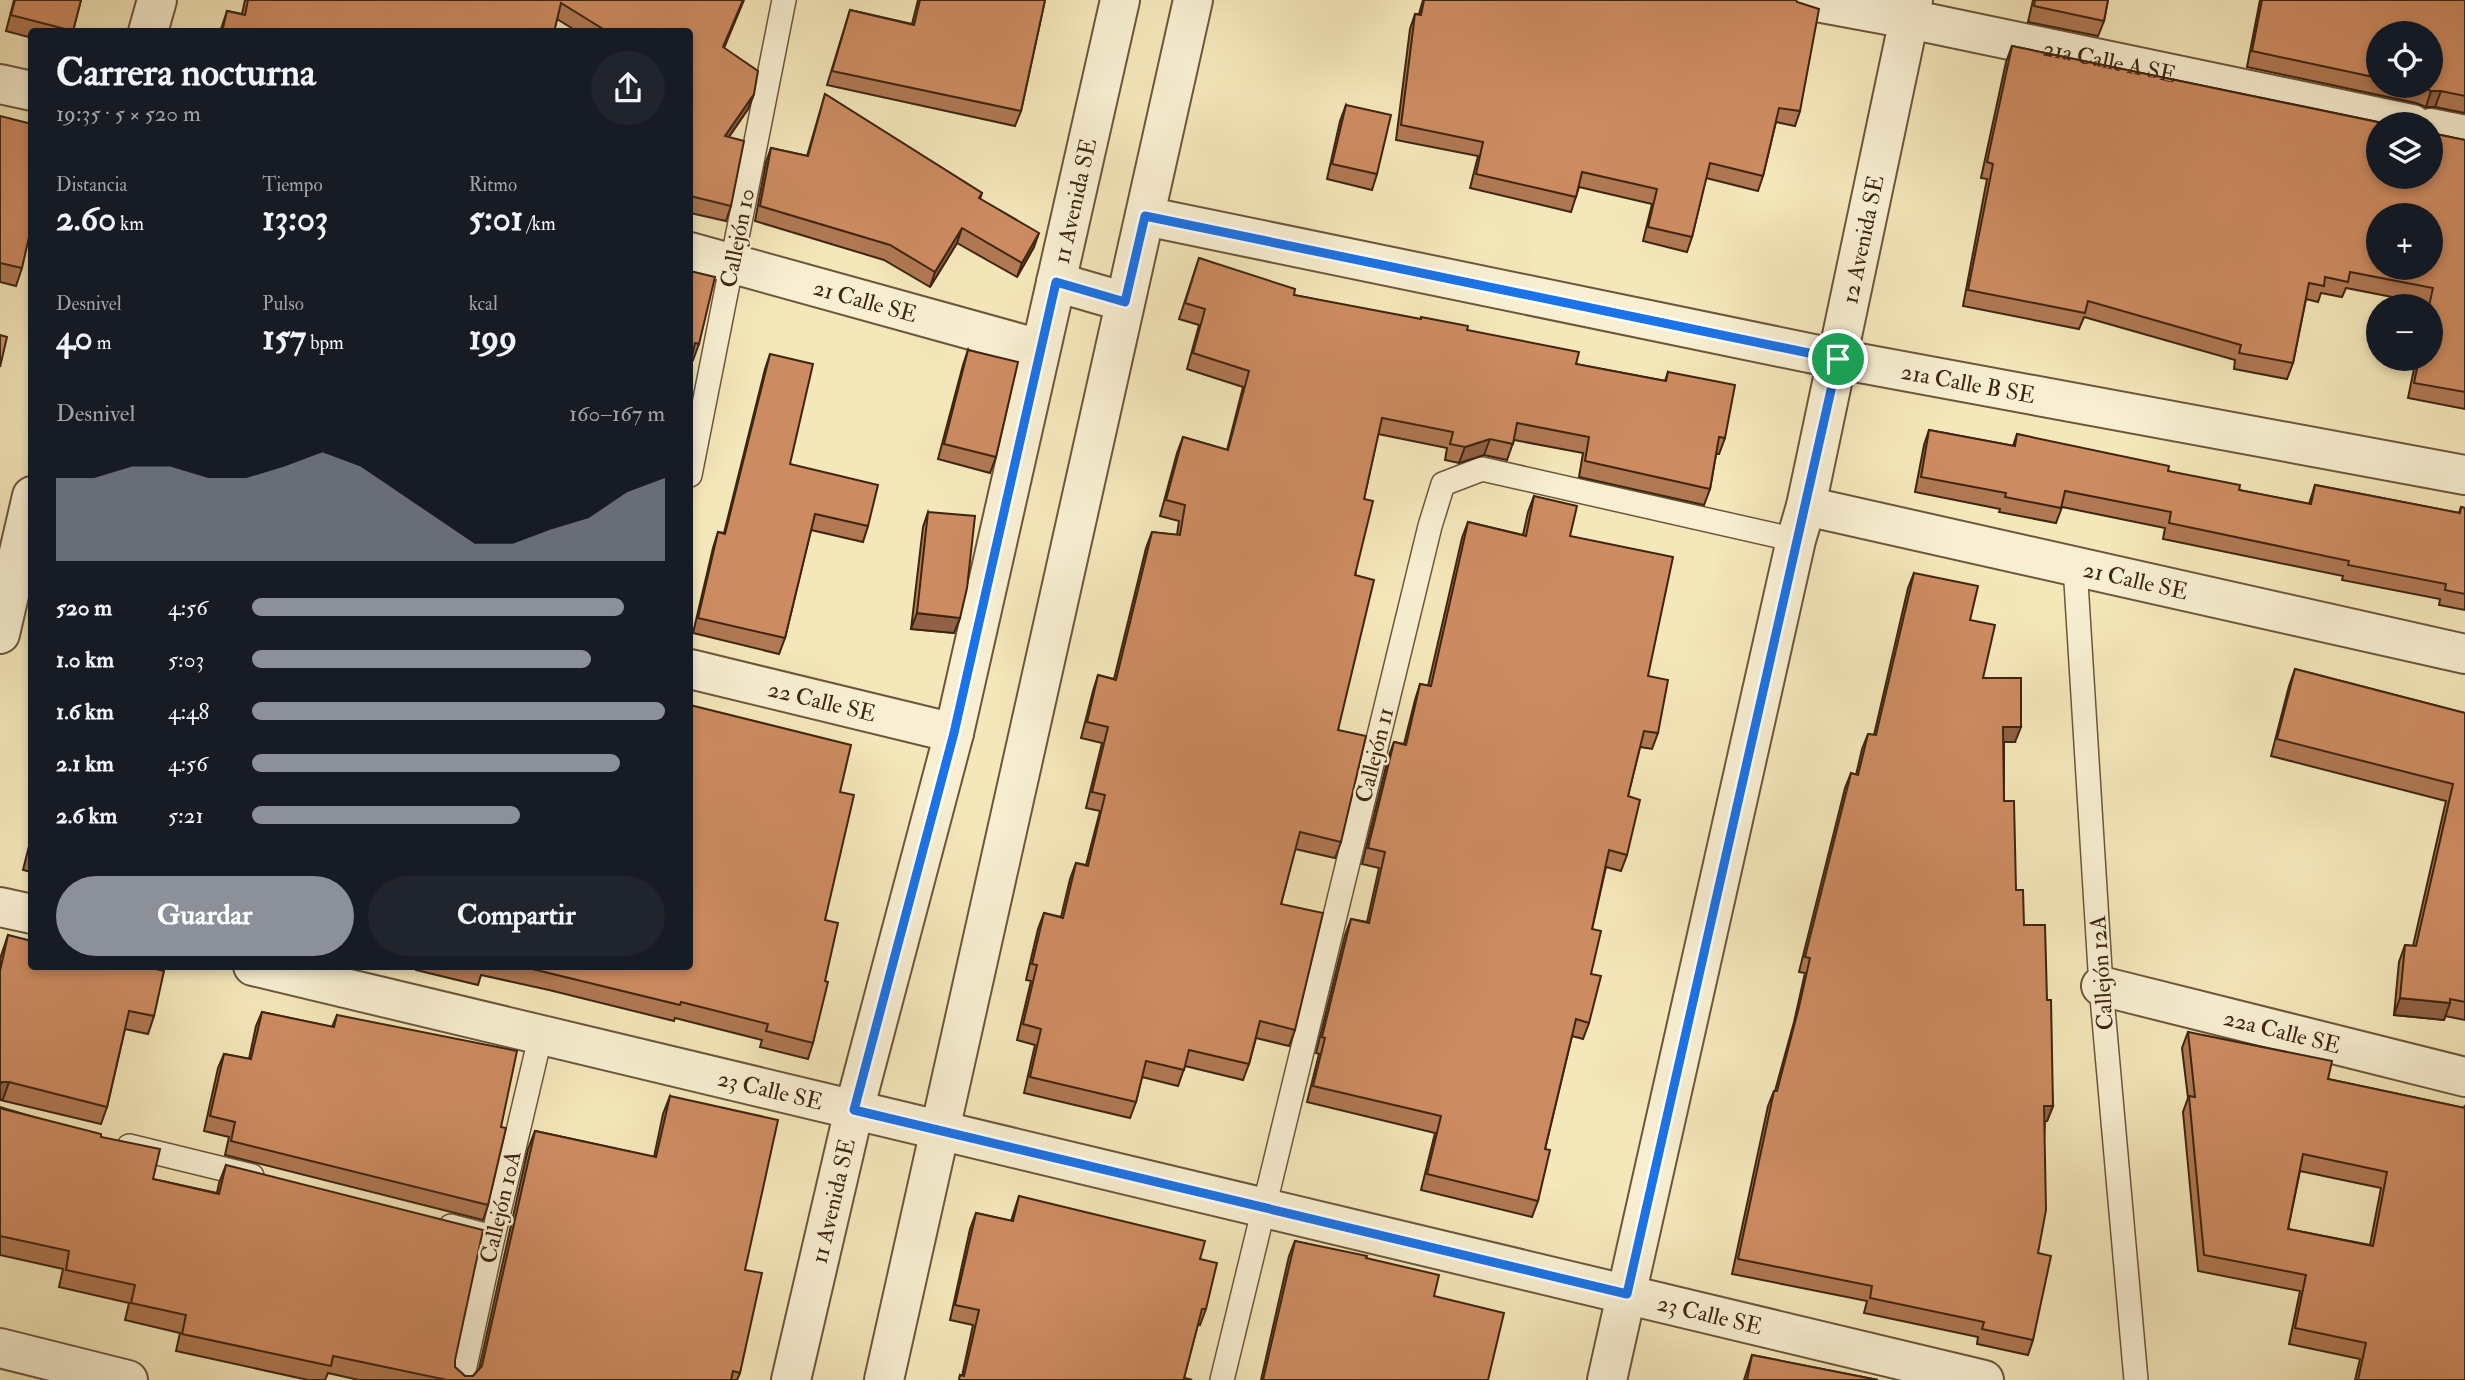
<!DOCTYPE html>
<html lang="es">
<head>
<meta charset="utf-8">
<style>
  :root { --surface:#171b24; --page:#20242c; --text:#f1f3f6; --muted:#9ea1a6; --accent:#8c9099 }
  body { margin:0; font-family:"IM FELL Double Pica",serif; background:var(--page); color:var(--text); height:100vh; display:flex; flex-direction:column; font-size:26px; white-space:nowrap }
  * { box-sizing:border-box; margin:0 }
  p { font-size:23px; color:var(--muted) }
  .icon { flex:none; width:38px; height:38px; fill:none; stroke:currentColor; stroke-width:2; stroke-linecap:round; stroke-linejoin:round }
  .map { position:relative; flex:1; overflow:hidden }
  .sheet { position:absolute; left:28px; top:28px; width:665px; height:942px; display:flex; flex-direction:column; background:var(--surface); border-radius:7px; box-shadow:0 4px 10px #0003 }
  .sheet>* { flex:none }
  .tools { position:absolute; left:2366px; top:21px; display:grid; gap:14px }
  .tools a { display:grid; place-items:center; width:77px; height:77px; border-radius:50%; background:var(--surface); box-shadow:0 4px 10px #0003; font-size:35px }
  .pin { position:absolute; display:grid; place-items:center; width:60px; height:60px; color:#fff; margin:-30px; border:4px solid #fff; border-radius:50%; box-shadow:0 2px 7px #0007 }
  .round { display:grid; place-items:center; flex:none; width:74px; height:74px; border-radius:37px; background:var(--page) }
  .overview { display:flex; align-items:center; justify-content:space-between; height:119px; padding:0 28px }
  h1 { font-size:38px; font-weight:700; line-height:52px }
  .stats { display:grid; grid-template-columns:repeat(3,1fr); gap:10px; height:119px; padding:7px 28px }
  .stats div { display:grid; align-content:center }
  .stats b { font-size:35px; font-weight:700 }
  .stats small { font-size:19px; font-weight:400 }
  .stats p { font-size:19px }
  .chart { height:196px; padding:14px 28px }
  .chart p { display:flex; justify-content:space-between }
  .chart svg { width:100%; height:126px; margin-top:7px; fill:var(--accent); opacity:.7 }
  .cta { display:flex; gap:14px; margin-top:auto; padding:14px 28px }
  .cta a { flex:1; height:80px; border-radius:42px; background:var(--accent); color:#fff; font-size:28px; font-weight:700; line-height:80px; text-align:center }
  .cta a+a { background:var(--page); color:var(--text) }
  ul { padding:0 28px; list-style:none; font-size:23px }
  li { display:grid; grid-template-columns:112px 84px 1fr; align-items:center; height:52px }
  li i { height:18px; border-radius:9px; background:var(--accent) }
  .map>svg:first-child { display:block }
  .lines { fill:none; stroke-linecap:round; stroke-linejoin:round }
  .service-casing { stroke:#6c563b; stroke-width:26 }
  .minor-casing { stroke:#6c563b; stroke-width:42 }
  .tertiary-casing { stroke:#6c563b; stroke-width:42 }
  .service { stroke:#f8efd2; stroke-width:23 }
  .minor { stroke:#f8efd2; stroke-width:38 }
  .tertiary { stroke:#f8efd2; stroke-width:38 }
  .wall { fill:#b07853; stroke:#3e2511; stroke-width:2; fill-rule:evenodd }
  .shaded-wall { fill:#906144; stroke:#3e2511; stroke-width:2 }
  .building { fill:#cd8b61; stroke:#3e2511; stroke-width:2; fill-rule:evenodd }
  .route-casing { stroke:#fff; stroke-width:14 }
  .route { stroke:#1a73e8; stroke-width:9 }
  .labels { text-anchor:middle; stroke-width:5; stroke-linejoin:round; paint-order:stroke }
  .street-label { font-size:23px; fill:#3e2511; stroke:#f8efd2 }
</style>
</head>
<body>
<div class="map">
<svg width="2465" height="1380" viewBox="0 0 2465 1380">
  <rect width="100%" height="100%" fill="#f4e7ba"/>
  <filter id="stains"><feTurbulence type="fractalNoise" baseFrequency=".00286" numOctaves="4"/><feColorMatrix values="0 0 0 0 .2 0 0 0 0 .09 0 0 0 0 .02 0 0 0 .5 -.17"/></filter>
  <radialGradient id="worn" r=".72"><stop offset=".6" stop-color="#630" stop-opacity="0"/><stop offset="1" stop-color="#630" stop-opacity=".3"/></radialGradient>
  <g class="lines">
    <defs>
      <g id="service">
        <path d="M690,475L784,0"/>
        <path d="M2075,566L2101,986L2136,1380"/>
        <path d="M129,1146L252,1176"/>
        <path d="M451,1226L493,1237"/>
        <path d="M462,1380L493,1237L541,1034"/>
        <path d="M1222,1380L1430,526L1443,484L1482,469L1796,540"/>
      </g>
      <g id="minor">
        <path id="s1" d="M1806,0L1909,19L2412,124"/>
        <path d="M148,32L157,0"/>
        <path d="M0,84L32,91"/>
        <path d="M2431,128L2465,135"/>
        <path id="s2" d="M1145,216L1838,359L2465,475"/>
        <path id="s3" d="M690,252L1040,349"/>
        <path id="s4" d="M1806,506L2465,654"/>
        <path d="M0,634L32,496"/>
        <path id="s5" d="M690,669L954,733"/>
        <path d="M0,907L32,914"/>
        <path id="s6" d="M253,966L1984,1380"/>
        <path id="s7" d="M2101,986L2465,1077"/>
        <path d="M0,1348L128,1380"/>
        <path id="s8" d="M1607,1380L1796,540L1806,506L1913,0"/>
      </g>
      <g id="tertiary">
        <path d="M1056,282L1125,302"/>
        <path id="s9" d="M791,1380L854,1110L954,733L1120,0"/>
        <path d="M884,1380L1193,0"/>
      </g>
    </defs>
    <use href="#service" class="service-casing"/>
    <use href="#minor" class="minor-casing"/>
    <use href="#tertiary" class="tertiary-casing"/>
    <use href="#service" class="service"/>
    <use href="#minor" class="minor"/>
    <use href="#tertiary" class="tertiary"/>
  </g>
  <g class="wall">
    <path d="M14,0H81L73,31L32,32V38L6,31Z"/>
    <path d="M245,0H744L724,48L754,94L748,109L729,137L731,206L726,221L690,213V32H578L557,19L554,32H220L227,11L242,14Z"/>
    <path d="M918,0H1045L1021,111L1015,126L827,85L850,10L912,24Z"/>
    <path d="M1423,0H1796L1800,111L1795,126L1776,122L1763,176L1758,191L1706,178L1692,237L1687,252L1643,241L1652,204L1579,187L1571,212L1470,188L1478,156L1396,140L1410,29L1415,14H1419Z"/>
    <path d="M2033,0H2108L2104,21L2098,36L2028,22Z"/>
    <path d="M2260,0H2465V113L2435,107H2426L2416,103L2247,67ZM2378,33L2431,86H2378Z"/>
    <path d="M2012,46L2465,140V409L2408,398L2416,359H2431V306H2427L2428,304L2346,288L2342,297L2321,293L2318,302L2306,299L2293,363L2287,379L2234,369L2235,360L2084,317L2079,329L1963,306L1987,179L1981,178L2006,62Z"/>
    <path d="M825,94L982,193L980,199L1034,247L1017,277L957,243L930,287L884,260L755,221L766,162L771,148L807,156Z"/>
    <path d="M1346,105L1377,174L1372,190L1327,179L1340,121Z"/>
    <path d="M0,116L22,268L16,286L0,282Z"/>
    <path d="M1199,258L1294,295L1467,330L1576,364L1665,381L1668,372L1725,438L1719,454H1716L1710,489L1704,505L1579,477L1583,453L1514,440L1507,460L1484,455L1459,463L1445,460L1447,448L1378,434L1364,499L1338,730L1341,842L1335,858L1295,849L1281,904L1295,1030L1289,1046L1256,1038L1249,1064L1243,1080L1185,1066L1178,1086L1142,1077L1136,1102L1130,1118L1024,1093L1035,1045L1017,1040L1031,981L1026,980L1038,929L1044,913L1061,917L1070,879L1076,863L1086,865L1100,811L1086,808L1102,743L1081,738L1093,691L1098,675L1114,679L1146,548L1152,532L1177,535L1179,521L1160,516L1177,453L1183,437L1227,450L1243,387L1187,369L1199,325L1179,319Z"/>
    <path d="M690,271L699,344L693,360L691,359Z"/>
    <path d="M968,350L996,457L990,473L938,459L963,365Z"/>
    <path d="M770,354L790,464L868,526L863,542L811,530L785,638L779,654L693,633L713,548L718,532L724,533L765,369Z"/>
    <path d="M1929,430L2013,446L2017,434L2168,471L2239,490L2309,504L2315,485L2459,513L2461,507L2465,508V610L2439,605L2440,599L2342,580L2343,576L2163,539L2165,528L2062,507L2056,523L1999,512L2000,509L1915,492L1924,445Z"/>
    <path d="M1534,496L1570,536L1648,676L1658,733L1652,749L1640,747L1628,796L1627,855L1621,871L1606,867L1592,929L1589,1023L1583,1039L1572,1036L1545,1149L1538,1201L1532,1217L1421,1190L1435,1133L1307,1102L1319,1054L1316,1053L1345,935L1351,919L1367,922L1379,868L1362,864L1388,758L1394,742L1404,744L1415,700L1420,684L1428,686L1462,538L1468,522L1523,535L1528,512Z"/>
    <path d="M928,512L960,618L954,633L911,629L923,527Z"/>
    <path d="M1914,573L1970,620L1983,678L2015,742H2004V801L2016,890L2024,925L2047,1000L2053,1106L2047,1121H2045L2033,1340L2028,1355L1977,1344L1978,1337L1864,1313L1867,1301L1732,1274L1768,1106L1774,1091H1775L1794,1022L1805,973L1799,972L1845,788L1851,773L1856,775L1862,749L1868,734L1874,735L1908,588Z"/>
    <path d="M2295,669L2465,713V1020L2445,1016L2444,1020L2394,1015L2399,962L2405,945L2413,946L2446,801L2271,756L2289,686Z"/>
    <path d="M840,792L825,920V981L813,1043L808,1059L760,1047L762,1040L675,1018L674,1021L549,990L481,975L478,985L416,970L417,966H690Z"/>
    <path d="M32,834V872L23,870Z"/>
    <path d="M8,935L154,1016L148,1034L125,1029L107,1107L101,1124L0,1100V959Z"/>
    <path d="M262,1012L332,1027L337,1015L501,1127L488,1205L483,1220L225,1155L229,1137L204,1131L218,1068L224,1054L249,1059L256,1026Z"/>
    <path d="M2188,1032L2328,1079L2464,1108L2465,1105V1380H2355L2360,1359L2289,1344L2300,1291L2198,1271L2183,1112L2188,1098L2182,1048ZM2300,1171L2381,1188L2370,1245L2288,1229Z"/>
    <path d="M670,1096L745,1270L740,1373L737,1380H359L328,1373L325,1380H308L176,1351L180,1333L125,1320L129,1303L59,1287L63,1269L0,1255V1107L101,1137L153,1179L217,1193L219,1183L226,1165L455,1360V1367L465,1376H473L479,1369L528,1149L535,1131L654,1157L663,1114Z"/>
    <path d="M1019,1196L1200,1259L1206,1309L1200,1325L1198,1324L1184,1378L1192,1380H959L960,1375L962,1376L973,1325L950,1320L970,1229L976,1213L1011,1221Z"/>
    <path d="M1295,1241L1366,1258L1434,1296L1488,1380H1261L1289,1256Z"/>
    <path d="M1752,1355L1878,1380H1744Z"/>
  </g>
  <g class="shaded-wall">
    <path d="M2431,91H2441L2435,107H2426Z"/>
    <path d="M754,94L748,109L719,151L725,136Z"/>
    <path d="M962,228L957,243L930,287L935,272Z"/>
    <path d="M1039,233L1034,247L1017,277L1022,263Z"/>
    <path d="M1490,439L1484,455L1459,463L1465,447Z"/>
    <path d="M917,613L960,618L954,633L911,629Z"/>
    <path d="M2003,727H2021L2015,742H1998Z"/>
    <path d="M2400,998L2450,1003L2444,1020L2394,1015Z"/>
    <path d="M2,1082H9L3,1099L0,1100V1084Z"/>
    <path d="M2044,1106H2053L2047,1121L2039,1122Z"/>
  </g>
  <g class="building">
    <path d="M15,0H81L73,31L11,15Z"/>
    <path d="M248,0H743L723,47L758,71L754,94L725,136L744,141L731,206L690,196V32H608L561,3L554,32H222L227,11L245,15Z"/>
    <path d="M920,0H1045L1021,111L832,71L850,10L914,25Z"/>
    <path d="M1424,0H1796L1797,2L1819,9L1800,111L1779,108L1763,176L1710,163L1692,237L1648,227L1657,189L1582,172L1576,197L1476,174L1483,142L1401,125L1415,14L1421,15Z"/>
    <path d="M2035,0H2108L2104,21L2034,6Z"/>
    <path d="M2262,0H2465V96L2441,91H2431L2422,87L2417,86H2431V33H2378V78L2252,51Z"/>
    <path d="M2012,46L2387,124H2378V177H2431V133L2465,140V392L2414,383L2419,359H2431V306H2429L2433,288L2350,272L2348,282L2325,277L2324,286L2309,283L2293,363L2239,353L2241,345L2088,301L2085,313L1968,290L1993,164L1987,162ZM2378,215H2431V268H2378Z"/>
    <path d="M825,94L982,193L979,198L1039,233L1022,263L962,228L935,272L890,245L760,206L771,148L808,156Z"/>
    <path d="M1346,105L1391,115L1377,174L1332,164Z"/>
    <path d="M0,116L32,124V224L22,268L0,263Z"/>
    <path d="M1199,258L1295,289L1294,295L1421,319V317L1468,326L1467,330L1579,352L1576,364L1666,381L1668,372L1735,385L1725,438L1719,437L1710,489L1585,461L1589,437L1517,423L1513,444L1490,439L1465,447L1450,444L1453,432L1382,418L1364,499L1373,501L1355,575L1374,580L1338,730L1366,736L1341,842L1300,832L1281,904L1323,913L1295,1030L1260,1021L1249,1064L1189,1050L1184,1070L1146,1061L1136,1102L1030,1077L1041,1029L1023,1024L1037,965L1032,964L1044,913L1063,918L1076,863L1088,866L1105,795L1092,792L1108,727L1087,722L1098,675L1116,680L1152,532L1180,535L1185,505L1166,500L1183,437L1228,450L1249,371L1193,353L1205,309L1185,303Z"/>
    <path d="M690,271L715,277L699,344L695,343L690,365Z"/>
    <path d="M0,335L7,337L0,367Z"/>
    <path d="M968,350L1018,362L996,457L944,444Z"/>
    <path d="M770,354L813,364L790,464L878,485L868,526L815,514L785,638L698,618L718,532L725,534Z"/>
    <path d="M1929,430L2015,446L2017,434L2169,466L2168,471L2240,485L2239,490L2311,504L2315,485L2460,513L2461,507L2465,508V594L2445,590L2446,584L2348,565L2349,561L2169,523L2171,512L2065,491L2061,508L2005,497L2006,493L1921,477Z"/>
    <path d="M1534,496L1577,506L1570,536L1673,557L1648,676L1668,680L1658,733L1644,731L1628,796L1640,800L1627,855L1609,850L1592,929L1601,931L1591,974L1601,976L1589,1023L1576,1019L1545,1149L1550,1150L1538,1201L1427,1174L1441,1116L1313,1086L1325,1038L1322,1037L1351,919L1369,923L1385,852L1368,848L1394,742L1406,745L1420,684L1431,686L1468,522L1526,536Z"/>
    <path d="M928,512L975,516L967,588L960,618L917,613Z"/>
    <path d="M1914,573L1978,586L1970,620L1995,625L1983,678H2021V727H2003L2004,801H2014L2016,890H2023L2024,925H2045L2047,1000H2051L2053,1106H2044L2046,1210L2038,1253L2051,1256L2033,1340L1982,1329L1984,1322L1870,1298L1872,1286L1738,1259L1774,1091H1777L1799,1007L1810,958L1805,957L1851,773L1858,775L1868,734L1876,735Z"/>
    <path d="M2295,669L2465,713V1002L2450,999V1003L2400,998L2405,945L2416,946L2453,784L2277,739Z"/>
    <path d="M690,705L851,745L840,792L854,795L825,920L838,923L825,981L828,982L813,1043L766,1031L768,1024L681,1002L680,1005L520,966H690Z"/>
    <path d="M32,842V855L29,854Z"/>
    <path d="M8,935L32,941V966H144L164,971L154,1016L129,1011L107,1107L9,1082H2L0,1084V971Z"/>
    <path d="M470,966H484L483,969Z"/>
    <path d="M262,1012L334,1027L337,1015L517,1051L501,1127L506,1128L488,1205L231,1141L235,1122L210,1116L224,1054L251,1059Z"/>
    <path d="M2188,1032L2332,1061L2328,1079L2465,1108V1380H2358L2366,1343L2295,1328L2306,1275L2204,1255L2189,1096L2195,1097ZM2303,1154L2387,1172L2373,1246L2288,1229Z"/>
    <path d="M670,1096L778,1120L745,1270L762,1273L740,1373L733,1371L731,1380H447L333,1356L331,1366L182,1334L186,1315L131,1303L135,1285L66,1270L69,1251L0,1236V1107L3,1109L101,1134V1137L160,1149L153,1179L219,1194L226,1165L483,1230L455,1360V1367L465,1376H473L482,1366L535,1131L656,1157Z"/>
    <path d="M1019,1196L1205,1241L1200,1259L1217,1263L1206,1309H1202L1184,1378L1192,1380H959L960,1375L964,1376L979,1310L955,1305L976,1213L1013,1221Z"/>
    <path d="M1295,1241L1367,1256L1366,1258L1439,1275L1434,1296L1504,1313L1488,1380H1263Z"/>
    <path d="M1752,1355L1878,1380H1747Z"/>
  </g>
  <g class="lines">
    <defs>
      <path id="route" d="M1145,216L1838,359L1627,1294L854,1110L954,733L1056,282L1125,302Z"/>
    </defs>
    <use href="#route" class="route-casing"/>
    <use href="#route" class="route"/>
  </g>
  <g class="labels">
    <g class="street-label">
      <text dy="8" stroke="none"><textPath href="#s1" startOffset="310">21a Calle A SE</textPath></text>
      <text dy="8" stroke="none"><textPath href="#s9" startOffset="1213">11 Avenida SE</textPath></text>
      <text transform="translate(737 238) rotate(-79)" y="8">Callejón 10</text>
      <text dy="8" stroke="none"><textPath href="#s8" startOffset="1169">12 Avenida SE</textPath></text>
      <text dy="8" stroke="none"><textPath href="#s3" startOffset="182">21 Calle SE</textPath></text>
      <text dy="8" stroke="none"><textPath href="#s2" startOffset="840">21a Calle B SE</textPath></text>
      <text dy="8" stroke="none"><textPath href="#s4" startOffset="338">21 Calle SE</textPath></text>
      <text dy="8" stroke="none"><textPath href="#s5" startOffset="136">22 Calle SE</textPath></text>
      <text transform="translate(1374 755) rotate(-76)" y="8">Callejón 11</text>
      <text transform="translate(2101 973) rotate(-94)" y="8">Callejón 12A</text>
      <text dy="8" stroke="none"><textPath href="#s7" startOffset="187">22a Calle SE</textPath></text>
      <text dy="8" stroke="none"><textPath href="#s6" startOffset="532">23 Calle SE</textPath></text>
      <text dy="8" stroke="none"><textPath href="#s9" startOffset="184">11 Avenida SE</textPath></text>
      <text transform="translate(500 1207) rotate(-77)" y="8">Callejón 10A</text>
      <text dy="8" stroke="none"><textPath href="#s6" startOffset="1498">23 Calle SE</textPath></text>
    </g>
  </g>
  <rect width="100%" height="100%" filter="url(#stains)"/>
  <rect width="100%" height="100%" fill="url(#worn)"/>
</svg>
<div class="tools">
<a><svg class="icon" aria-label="locate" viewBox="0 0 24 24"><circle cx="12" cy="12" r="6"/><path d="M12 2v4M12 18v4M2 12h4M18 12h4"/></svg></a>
<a><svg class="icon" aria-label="layers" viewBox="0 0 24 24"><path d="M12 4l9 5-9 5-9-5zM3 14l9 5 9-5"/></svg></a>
<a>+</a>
<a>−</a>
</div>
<div class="pin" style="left:1838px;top:359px;background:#1e9e55"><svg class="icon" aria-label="arrive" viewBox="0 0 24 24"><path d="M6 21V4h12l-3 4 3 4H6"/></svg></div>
<section class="sheet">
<div class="overview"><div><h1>Carrera nocturna</h1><p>19:35 · 5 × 520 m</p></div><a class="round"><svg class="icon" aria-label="share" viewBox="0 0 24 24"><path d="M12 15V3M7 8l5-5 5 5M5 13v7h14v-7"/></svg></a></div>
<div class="stats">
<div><p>Distancia</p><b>2.60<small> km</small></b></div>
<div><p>Tiempo</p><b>13:03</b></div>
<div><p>Ritmo</p><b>5:01<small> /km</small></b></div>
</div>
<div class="stats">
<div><p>Desnivel</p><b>40<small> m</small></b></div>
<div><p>Pulso</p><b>157<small> bpm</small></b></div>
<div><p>kcal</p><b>199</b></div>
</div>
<div class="chart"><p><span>Desnivel</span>160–167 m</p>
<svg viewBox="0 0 160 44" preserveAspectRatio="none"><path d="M0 44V15L10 15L20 11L30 11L40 15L50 15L60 11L70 6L80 11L90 20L100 29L110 38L120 38L130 33L140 29L150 20L160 15V44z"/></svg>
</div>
<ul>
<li><b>520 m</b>4:56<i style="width:90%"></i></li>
<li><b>1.0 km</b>5:03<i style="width:82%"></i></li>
<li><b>1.6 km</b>4:48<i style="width:100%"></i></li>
<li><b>2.1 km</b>4:56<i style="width:89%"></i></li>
<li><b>2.6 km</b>5:21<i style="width:65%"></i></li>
</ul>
<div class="cta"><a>Guardar</a><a>Compartir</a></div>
</section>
</div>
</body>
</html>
